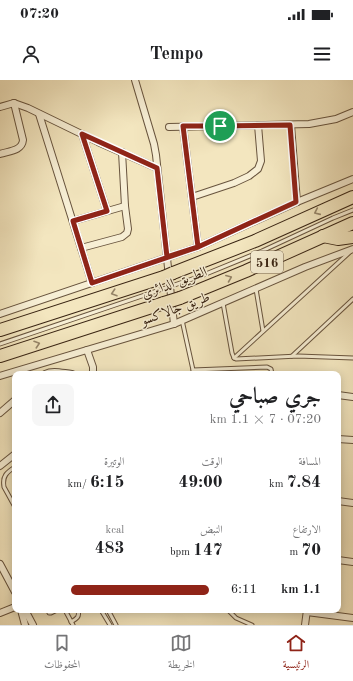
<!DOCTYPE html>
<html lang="ar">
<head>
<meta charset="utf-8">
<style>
  :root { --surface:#fff; --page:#f6f6f6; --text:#202124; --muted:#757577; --line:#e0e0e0; --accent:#8f2418 }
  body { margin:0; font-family:"Old Standard TT",Amiri,serif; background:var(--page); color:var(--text); direction:rtl; height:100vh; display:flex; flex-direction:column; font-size:15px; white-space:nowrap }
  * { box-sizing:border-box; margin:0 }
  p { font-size:13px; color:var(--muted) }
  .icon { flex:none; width:22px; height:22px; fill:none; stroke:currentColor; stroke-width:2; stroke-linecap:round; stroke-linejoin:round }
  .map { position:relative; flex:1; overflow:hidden; direction:ltr }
  .side { position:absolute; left:12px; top:291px; width:329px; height:242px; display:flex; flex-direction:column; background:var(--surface); border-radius:8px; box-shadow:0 2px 10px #0003; direction:rtl }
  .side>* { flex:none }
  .pin { position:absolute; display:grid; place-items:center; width:34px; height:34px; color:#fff; margin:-17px; border:2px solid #fff; border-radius:50%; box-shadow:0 1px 4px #0007 }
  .round { display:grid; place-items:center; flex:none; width:42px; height:42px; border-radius:8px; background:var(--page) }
  .headline { display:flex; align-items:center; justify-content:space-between; height:68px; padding:0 20px }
  h1 { font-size:22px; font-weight:600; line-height:30px }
  .stats { display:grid; grid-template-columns:repeat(3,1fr); gap:6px; height:68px; padding:4px 20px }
  .stats div { display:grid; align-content:center }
  .stats b { font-size:17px; font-weight:600 }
  .stats small { font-size:11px; font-weight:400 }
  .stats p { font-size:11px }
  ul { padding:0 20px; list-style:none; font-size:13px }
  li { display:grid; grid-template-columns:64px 48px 1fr; align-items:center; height:30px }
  li i { height:10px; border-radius:5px; background:var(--accent) }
  .status { display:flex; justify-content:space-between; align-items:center; height:28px; padding:0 20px; background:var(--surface); direction:ltr }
  .status svg { height:11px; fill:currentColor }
  header { display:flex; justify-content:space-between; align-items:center; height:52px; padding:0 20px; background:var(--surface); font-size:18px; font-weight:600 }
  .tabs { display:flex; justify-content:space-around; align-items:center; height:56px; border-top:1px solid var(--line); background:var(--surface); font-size:11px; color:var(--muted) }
  .tabs a { display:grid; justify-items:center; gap:2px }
  .tabs .selected { color:var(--accent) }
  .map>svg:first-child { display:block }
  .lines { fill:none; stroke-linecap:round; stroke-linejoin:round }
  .service-casing { stroke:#68543e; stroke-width:5 }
  .minor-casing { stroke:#68543e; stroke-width:8 }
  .motorway-casing { stroke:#392413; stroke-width:14 }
  .service { stroke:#f7efd5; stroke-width:3 }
  .minor { stroke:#f7efd5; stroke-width:6 }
  .motorway { stroke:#f3e6bf; stroke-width:12 }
  .motorway-bridge-casing { stroke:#392413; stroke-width:14; stroke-linecap:butt }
  .motorway-bridge { stroke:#f3e6bf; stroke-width:12 }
  .oneway { stroke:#968569 }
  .route-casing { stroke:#fff; stroke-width:8 }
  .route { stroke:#8f2418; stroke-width:5 }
  .labels { text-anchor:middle; stroke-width:3; stroke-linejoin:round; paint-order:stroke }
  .shield { fill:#f7efd5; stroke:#72614d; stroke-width:1 }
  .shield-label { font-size:13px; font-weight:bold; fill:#392413 }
  .street-label { font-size:14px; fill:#392413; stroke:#f7efd5 }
</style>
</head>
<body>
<div class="status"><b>07:20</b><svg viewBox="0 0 49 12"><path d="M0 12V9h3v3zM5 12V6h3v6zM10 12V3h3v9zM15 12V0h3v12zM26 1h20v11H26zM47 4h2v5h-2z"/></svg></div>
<header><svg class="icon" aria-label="menu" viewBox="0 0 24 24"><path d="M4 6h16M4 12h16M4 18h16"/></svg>Tempo<svg class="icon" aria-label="person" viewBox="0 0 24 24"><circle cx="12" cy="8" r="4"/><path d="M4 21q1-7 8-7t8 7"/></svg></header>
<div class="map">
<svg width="353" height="545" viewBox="0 0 353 545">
  <rect width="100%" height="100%" fill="#f3e6bf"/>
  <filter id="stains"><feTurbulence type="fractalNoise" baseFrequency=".005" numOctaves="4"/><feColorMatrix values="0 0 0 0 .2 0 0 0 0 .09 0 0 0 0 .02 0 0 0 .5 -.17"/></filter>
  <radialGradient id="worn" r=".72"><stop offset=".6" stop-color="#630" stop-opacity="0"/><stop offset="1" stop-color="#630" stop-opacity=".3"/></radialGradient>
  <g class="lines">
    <defs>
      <g id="service">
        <path d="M256,209L263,251"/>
        <path d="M223,223L232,273L234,278L236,279L298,276L353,278"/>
        <path d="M182,240L193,290L195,294"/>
        <path d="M0,264L201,196L262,171L333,138L353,130"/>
        <path d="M292,276L353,219"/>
        <path d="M234,278L350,172"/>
        <path d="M193,290L267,287L271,289L272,294"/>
        <path d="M15,387C7,392 2,396 4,407L15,427"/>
        <path d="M48,530L49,533H51L57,530"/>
        <path d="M65,530L73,545"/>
        <path d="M101,530L110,545"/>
        <path d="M108,530L116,545"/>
        <path d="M228,530L236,538L252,545"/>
        <path d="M71,542C76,539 80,537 78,531"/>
      </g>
      <g id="minor">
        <path d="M135,0L154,64L156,75L174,244"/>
        <path d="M0,27L14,23L28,28L98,62L157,88"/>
        <path d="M39,34L92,203"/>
        <path d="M291,45L297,122"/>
        <path d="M183,46L198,167"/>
        <path d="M169,47L309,44L336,39L353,32"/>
        <path d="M82,54L107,131"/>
        <path d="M0,74C9,71 22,71 23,60L14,23"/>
        <path d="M192,117L234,103L249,96L258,89L261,81L258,45"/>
        <path d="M73,141L125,126"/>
        <path d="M81,168L122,157L127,153L128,149L125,126L122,72"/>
        <path d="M0,234L198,167L297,122L336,106L353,99"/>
        <path d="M87,270L93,287V294"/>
        <path d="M45,294C53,290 62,293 72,294"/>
        <path d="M0,296L174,244L305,187L353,169"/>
        <path d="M338,315L353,317"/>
        <path d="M0,333L15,320"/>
        <path d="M338,359L353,360"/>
        <path d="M0,386L15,374"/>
        <path d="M338,421L353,423"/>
        <path d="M338,480L353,482"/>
        <path d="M0,484L15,512"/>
        <path d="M21,530L25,545"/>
        <path d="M25,530L33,545"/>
        <path d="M307,532L353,538"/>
        <path d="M0,533L15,527"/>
        <path d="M305,545L307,530"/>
      </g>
      <g id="motorway">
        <path d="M323,156L338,159L353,157"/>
        <path d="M173,193L255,161L353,117"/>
        <path d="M180,218L246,191L353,143"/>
        <path d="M0,250L164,197"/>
        <path d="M0,276L164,223"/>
      </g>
    </defs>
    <use href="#service" class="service-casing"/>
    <use href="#minor" class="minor-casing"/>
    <use href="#motorway" class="motorway-casing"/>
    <use href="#service" class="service"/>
    <use href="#minor" class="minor"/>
    <use href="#motorway" class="motorway"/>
    <defs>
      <g id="motorway-bridge">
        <path d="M164,197L173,193"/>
        <path d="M164,223L180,218"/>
      </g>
    </defs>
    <use href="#motorway-bridge" class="motorway-bridge-casing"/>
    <use href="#motorway-bridge" class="motorway-bridge"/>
  </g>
  <defs><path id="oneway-chevron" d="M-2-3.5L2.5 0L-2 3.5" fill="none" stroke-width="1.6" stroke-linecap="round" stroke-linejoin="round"/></defs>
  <g class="oneway">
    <use href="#oneway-chevron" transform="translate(317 132) rotate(156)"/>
    <use href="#oneway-chevron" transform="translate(229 198) rotate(-22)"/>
    <use href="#oneway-chevron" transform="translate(114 213) rotate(162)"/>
    <use href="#oneway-chevron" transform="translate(37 264) rotate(-18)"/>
  </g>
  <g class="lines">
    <defs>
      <path id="route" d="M220,46H183L198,167L167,177L157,88L82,54L107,131L73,141L92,203L198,167L296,122L290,45L220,46"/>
    </defs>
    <use href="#route" class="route-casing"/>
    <use href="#route" class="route"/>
  </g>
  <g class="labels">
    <rect class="shield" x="251" y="171" width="32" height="22" rx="3"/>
    <g class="shield-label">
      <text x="267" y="187">516</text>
    </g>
    <g class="street-label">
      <text transform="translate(174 202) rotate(-20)" y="5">الطريق الدائري</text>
      <text transform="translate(175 228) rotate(-20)" y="5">طريق جالاكسو</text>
    </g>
  </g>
  <rect width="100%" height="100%" filter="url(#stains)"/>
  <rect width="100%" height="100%" fill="url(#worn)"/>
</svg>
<div class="pin" style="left:220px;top:46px;background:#1e9e55"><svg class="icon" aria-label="arrive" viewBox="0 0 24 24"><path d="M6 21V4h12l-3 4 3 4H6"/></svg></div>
<section class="side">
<div class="headline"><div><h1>جري صباحي</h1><p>07:20 · 7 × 1.1 km</p></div><a class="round"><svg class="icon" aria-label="share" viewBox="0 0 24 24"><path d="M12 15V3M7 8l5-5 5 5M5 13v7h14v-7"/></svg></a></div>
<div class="stats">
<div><p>المسافة</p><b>7.84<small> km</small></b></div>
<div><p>الوقت</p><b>49:00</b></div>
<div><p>الوتيرة</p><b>6:15<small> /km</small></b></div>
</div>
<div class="stats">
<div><p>الارتفاع</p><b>70<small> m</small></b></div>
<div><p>النبض</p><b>147<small> bpm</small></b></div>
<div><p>kcal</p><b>483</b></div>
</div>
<ul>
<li><b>1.1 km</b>6:11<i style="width:78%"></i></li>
</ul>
</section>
</div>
<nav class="tabs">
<a class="selected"><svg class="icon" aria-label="home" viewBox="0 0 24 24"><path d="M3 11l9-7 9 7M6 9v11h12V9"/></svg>الرئيسية</a>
<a><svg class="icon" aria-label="map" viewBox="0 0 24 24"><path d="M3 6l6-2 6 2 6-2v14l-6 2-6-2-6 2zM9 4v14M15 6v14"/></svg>الخريطة</a>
<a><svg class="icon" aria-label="saved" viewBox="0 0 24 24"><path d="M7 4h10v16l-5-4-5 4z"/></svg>المحفوظات</a>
</nav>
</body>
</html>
